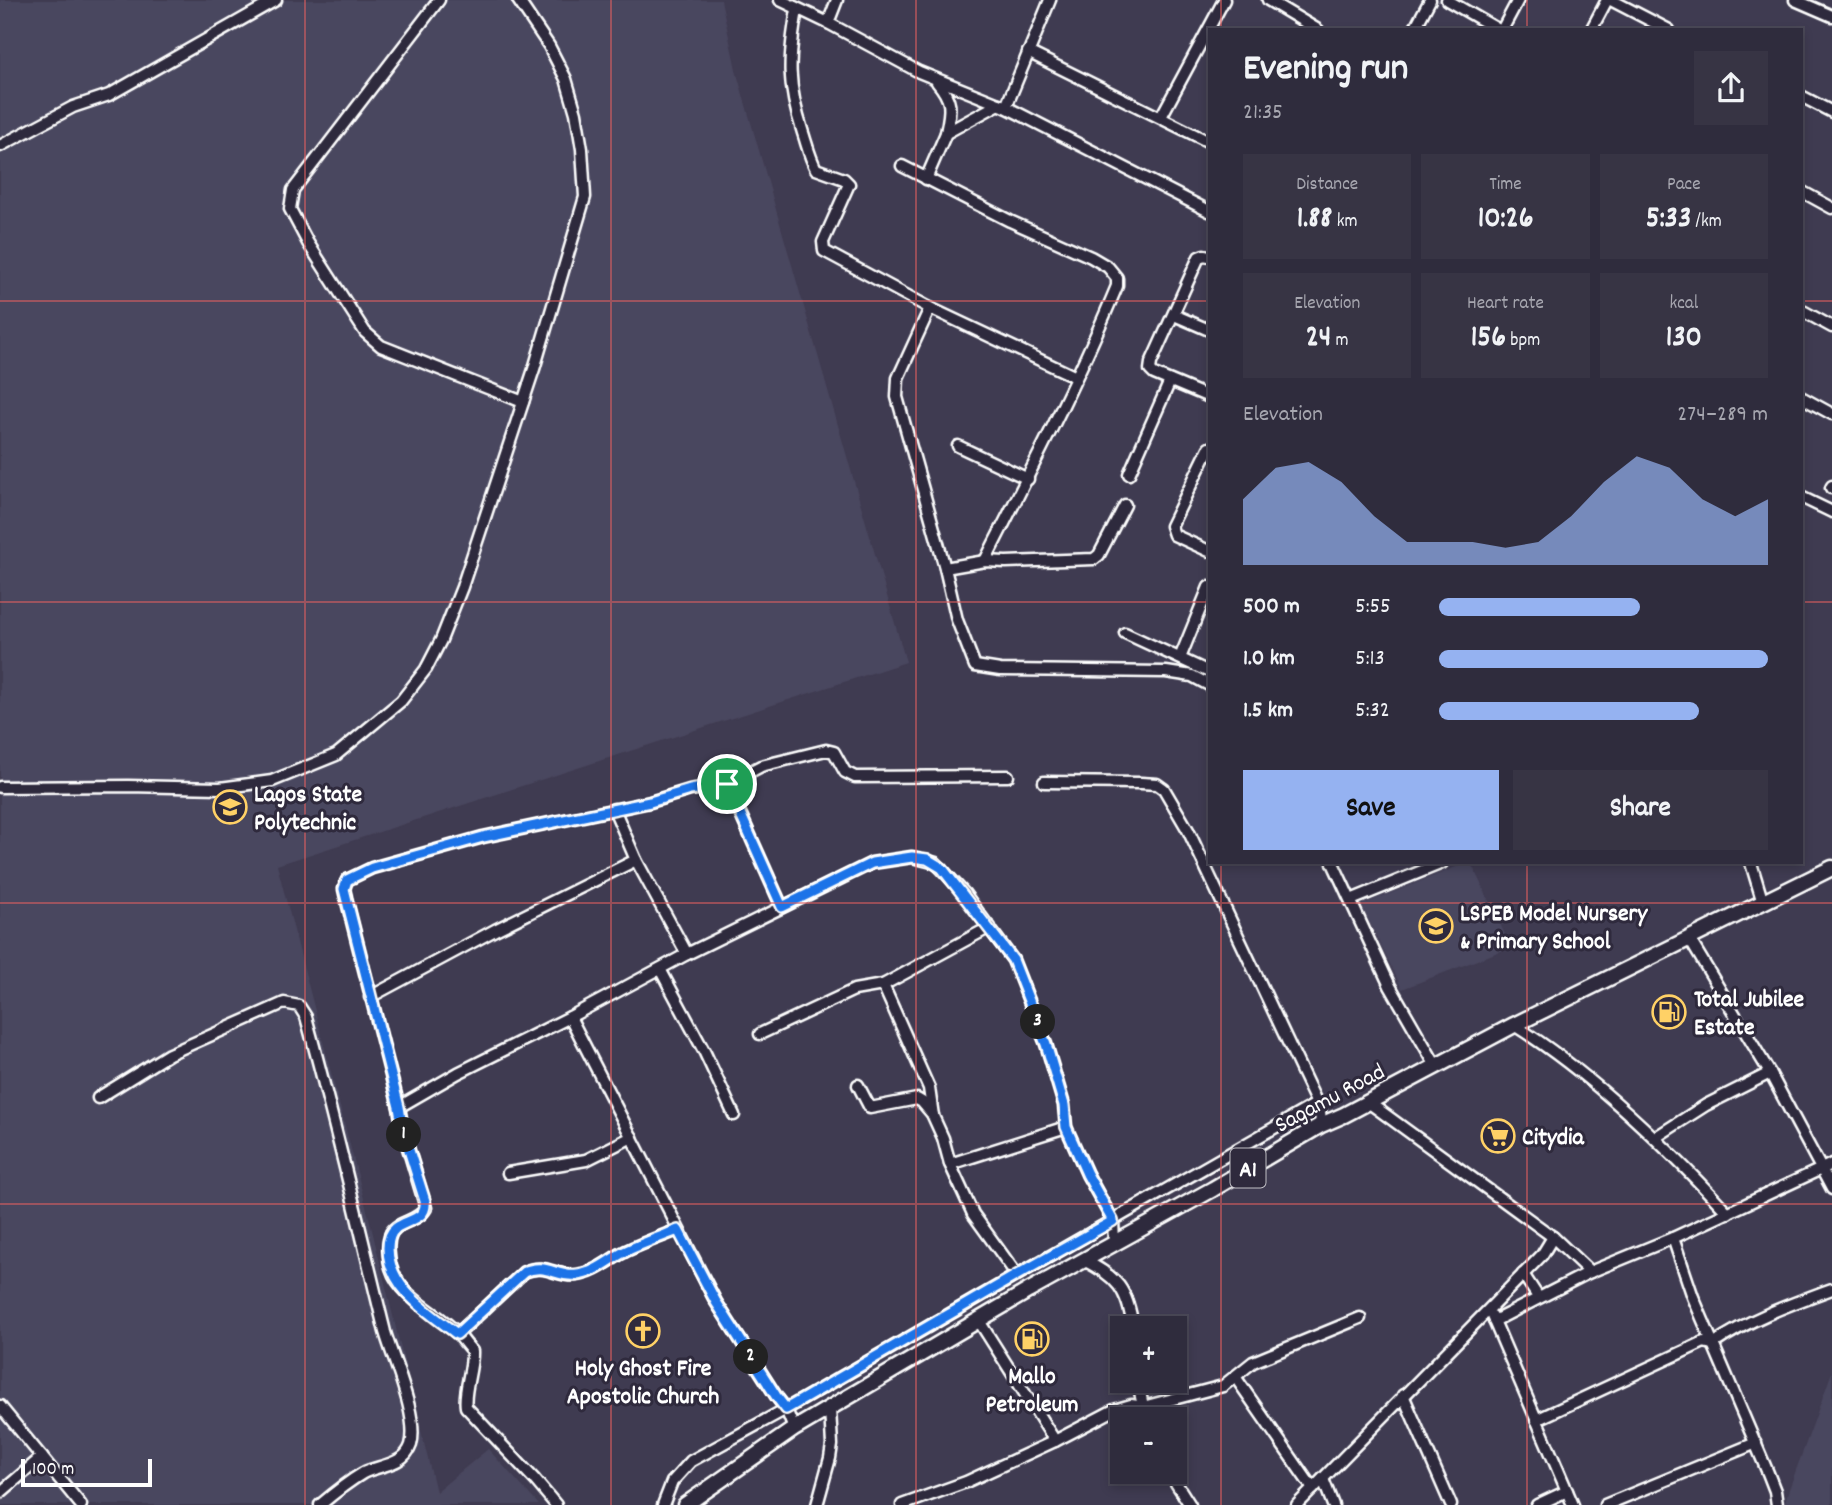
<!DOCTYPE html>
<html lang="en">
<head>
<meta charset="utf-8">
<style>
  :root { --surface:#2f2c3d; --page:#373444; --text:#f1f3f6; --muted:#a7a7b0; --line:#4a4857; --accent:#95b2f1 }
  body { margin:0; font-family:Dekko,sans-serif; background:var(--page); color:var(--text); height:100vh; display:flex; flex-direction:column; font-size:26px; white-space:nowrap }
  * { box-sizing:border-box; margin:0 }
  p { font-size:23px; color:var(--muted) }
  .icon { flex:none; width:38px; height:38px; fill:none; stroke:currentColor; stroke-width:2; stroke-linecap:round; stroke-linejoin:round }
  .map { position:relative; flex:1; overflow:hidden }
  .panel { position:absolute; left:1208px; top:28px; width:595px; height:836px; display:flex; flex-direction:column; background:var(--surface); border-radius:0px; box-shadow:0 4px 10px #0003,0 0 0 2px var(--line) }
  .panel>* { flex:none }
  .tools { position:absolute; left:1110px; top:1316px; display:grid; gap:14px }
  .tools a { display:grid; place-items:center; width:77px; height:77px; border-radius:0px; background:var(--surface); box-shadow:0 4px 10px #0003,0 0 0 2px var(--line); font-size:35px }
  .scale { position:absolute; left:21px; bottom:18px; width:131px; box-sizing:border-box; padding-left:7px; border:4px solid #fff; border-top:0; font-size:19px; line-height:24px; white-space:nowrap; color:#fff; -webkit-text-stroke:5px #2f2a3d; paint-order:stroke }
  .pin { position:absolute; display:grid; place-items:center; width:60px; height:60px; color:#fff; margin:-30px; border:4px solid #fff; border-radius:50%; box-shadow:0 2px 7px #0007 }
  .km { position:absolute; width:35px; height:35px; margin:-18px; border-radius:50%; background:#222; color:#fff; font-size:19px; line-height:35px; text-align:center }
  .round { display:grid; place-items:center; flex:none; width:74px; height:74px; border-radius:0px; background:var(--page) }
  .head { display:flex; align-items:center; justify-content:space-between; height:119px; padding:0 35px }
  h1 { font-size:38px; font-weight:800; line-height:52px }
  .figures { display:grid; grid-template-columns:repeat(3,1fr); gap:10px; height:119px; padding:7px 35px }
  .figures div { display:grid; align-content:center; border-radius:0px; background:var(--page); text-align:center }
  .figures b { font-size:30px; font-weight:800 }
  .figures small { font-size:19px; font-weight:400 }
  .figures p { font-size:19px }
  .chart { height:196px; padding:14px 35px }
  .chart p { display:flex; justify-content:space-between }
  .chart svg { width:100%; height:126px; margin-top:7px; fill:var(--accent); opacity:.7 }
  .primary-button { display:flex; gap:14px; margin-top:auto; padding:14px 35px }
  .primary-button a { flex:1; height:80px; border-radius:0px; background:var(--accent); color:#111; font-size:28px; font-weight:800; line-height:80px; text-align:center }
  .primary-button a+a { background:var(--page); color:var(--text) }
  ul { padding:0 35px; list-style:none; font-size:23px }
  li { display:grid; grid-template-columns:112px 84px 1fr; align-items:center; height:52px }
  li i { height:18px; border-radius:9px; background:var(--accent) }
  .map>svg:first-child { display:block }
  .built { fill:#4a475f }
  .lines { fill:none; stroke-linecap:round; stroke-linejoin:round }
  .minor-casing { stroke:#fff; stroke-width:15 }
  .highway-casing { stroke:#fff; stroke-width:19 }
  .minor { stroke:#2f2a3d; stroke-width:10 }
  .highway { stroke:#2f2a3d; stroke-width:14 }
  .route-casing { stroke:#fff; stroke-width:14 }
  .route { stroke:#1a73e8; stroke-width:9 }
  .grid { fill:none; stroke:#e05e5e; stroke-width:2; stroke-opacity:0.55 }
  .labels { text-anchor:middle; stroke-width:6; stroke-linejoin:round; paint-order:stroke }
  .shield { fill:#2f2a3d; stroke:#c1bfc5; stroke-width:2 }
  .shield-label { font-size:23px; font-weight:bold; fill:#fff }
  .poi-label { font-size:24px; font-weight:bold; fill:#fff; stroke:#2f2a3d; text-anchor:start }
  .street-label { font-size:24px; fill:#fff; stroke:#2f2a3d }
</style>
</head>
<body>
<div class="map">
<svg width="1832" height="1505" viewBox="0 0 1832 1505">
  <rect width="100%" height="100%" fill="#3f3b51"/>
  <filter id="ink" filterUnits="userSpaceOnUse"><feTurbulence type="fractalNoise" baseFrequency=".0143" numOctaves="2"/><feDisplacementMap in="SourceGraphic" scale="14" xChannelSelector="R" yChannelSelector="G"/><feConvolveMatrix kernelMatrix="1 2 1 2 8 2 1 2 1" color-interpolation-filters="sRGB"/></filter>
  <g filter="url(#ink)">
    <g class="built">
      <path d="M0,0H721L737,74L906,662L277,865L370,1222L436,1492L488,1449L539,1505H0Z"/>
      <path d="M1466,863H1471L1511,947L1402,989L1361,905Z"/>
      <path d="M1832,1372V1505H1784L1788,1492Z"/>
    </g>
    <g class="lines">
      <defs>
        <g id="minor">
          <path d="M439,0L293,190L290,209L308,243L365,332L381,346L523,402"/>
          <path d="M780,0L828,23L919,72L1006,107L1209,211"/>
          <path d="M1268,0L1318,30"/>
          <path d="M1447,0L1499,30"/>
          <path d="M1611,0L1669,30"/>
          <path d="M1795,0L1832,16"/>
          <path d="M797,10C788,60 787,84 803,133C807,145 810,158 816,169L844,179L849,184L823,242L824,251L930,308L1076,377"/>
          <path d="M828,23L837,0"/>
          <path d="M1414,30L1430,0"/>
          <path d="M1502,30L1518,0"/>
          <path d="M1591,30L1607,0"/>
          <path d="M1028,52L1209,142"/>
          <path d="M937,82C953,101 951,109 946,133"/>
          <path d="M1801,96L1832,112"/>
          <path d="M1006,107L1050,0"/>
          <path d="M1161,117L1224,0"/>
          <path d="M0,146L73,107L109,95L276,0"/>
          <path d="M902,166L1010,221L1091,257L1108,267L1117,278V286C1078,380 1031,470 985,561"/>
          <path d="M926,179L946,133L999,104"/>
          <path d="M1801,191L1832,208"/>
          <path d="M1209,256L1204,255L1199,257L1151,363L1150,370L1154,374L1209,397"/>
          <path d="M930,308L898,378L897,397L945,568L957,620L975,666L1000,670L1166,672L1192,676L1209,685"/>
          <path d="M1801,310L1832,327"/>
          <path d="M1174,315L1209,330"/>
          <path d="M1801,397L1832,414"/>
          <path d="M958,446L1028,479"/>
          <path d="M1209,448L1171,526L1174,535L1209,551"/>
          <path d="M1129,474L1170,381"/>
          <path d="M1831,488L1832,486"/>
          <path d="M1801,497L1832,512"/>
          <path d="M945,568L985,561L1006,562L1094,559L1099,555L1125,505"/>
          <path d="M1125,633L1209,672"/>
          <path d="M1180,658L1209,587"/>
          <path d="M1044,782L1141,783L1157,784L1164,789L1188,830L1320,1110L1321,1125"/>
          <path d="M727,784L782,907"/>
          <path d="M0,787L128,786L220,788L272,781L336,755L401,701L426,669L441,640L462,587L534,369L585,197L582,149L576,113L566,79L549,46L518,0"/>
          <path d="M614,809L636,860L687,954"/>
          <path d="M1333,863L1390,986L1436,1066"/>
          <path d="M1751,863L1763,903"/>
          <path d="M1351,900L1442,863"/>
          <path d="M1690,940L1770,1073L1832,1189"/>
          <path d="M660,969L705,1053L734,1115"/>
          <path d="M883,985L929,1088L933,1116L943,1138L950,1164L973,1214L1017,1275"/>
          <path d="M370,997L495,930L636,860"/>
          <path d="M570,1017L716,1302L776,1396L786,1409L794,1429"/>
          <path d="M1514,1025C1591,1073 1667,1147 1728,1213"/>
          <path d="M760,1034L854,990L883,985L990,927"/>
          <path d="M858,1085L870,1108L917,1099L922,1102L933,1115"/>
          <path d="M98,1098L169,1054L284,1003L299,1006L306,1017C335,1121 359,1227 385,1332C393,1360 419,1417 411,1445C404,1466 378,1465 363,1473C348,1482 333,1494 320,1505"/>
          <path d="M1368,1102L1553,1237L1590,1272"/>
          <path d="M399,1107L458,1073L570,1017L687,954L872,863L912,857L936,863L964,893L1013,960L1046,1044L1064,1105L1066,1127L1087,1174L1113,1221L1114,1242"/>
          <path d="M1656,1137L1706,1105L1770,1073"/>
          <path d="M950,1164L1066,1127"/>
          <path d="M508,1173L586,1160L632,1137"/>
          <path d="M1673,1238L1693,1297L1768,1473L1775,1491L1777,1505"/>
          <path d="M1083,1260C1117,1276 1128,1290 1133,1328"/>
          <path d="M1523,1274L1538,1297"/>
          <path d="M1492,1316L1573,1505"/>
          <path d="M979,1321L1055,1441"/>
          <path d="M1494,1321L1590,1272L1673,1238L1832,1164"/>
          <path d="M458,1334L524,1272C546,1262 557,1278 577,1275C596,1273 610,1259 626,1251C643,1243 660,1237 678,1230"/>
          <path d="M1236,1378L1313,1489"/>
          <path d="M1138,1381L1143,1407L1223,1386L1253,1362L1360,1318"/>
          <path d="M1403,1395L1451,1505"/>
          <path d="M0,1406L81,1505"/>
          <path d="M1536,1420L1704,1342L1713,1344C1749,1319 1791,1304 1832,1289"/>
          <path d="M1169,1472L1190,1505"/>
          <path d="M1323,1479L1333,1505"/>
          <path d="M0,1493L42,1457"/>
          <path d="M556,1505L535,1480L466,1407C463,1392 473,1369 472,1351C467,1346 463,1340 458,1334C435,1308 390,1295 389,1255C388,1248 388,1240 391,1233C399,1220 418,1222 426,1208L403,1131L399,1107L346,898L344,889L347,880L372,868L483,837L650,802L690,790L727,784L761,766L826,750L834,752L845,772L855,777L1008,776"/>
          <path d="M663,1505L672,1482L691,1461L786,1409L1017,1275L1316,1104"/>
          <path d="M817,1505L830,1458L832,1445L830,1409"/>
          <path d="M902,1505L966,1482L1055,1441L1114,1410L1131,1405L1143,1407L1146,1419"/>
          <path d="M1297,1505L1542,1255L1553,1237"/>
          <path d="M1537,1505L1567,1491"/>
          <path d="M1605,1505L1756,1443"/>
        </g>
        <path id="highway" d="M685,1505L794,1429L1028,1291L1213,1189L1321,1125L1344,1115L1514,1025L1832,868"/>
      </defs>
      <use href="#minor" class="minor-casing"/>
      <use href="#highway" class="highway-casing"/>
      <use href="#minor" class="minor"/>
      <use href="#highway" class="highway"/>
    </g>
  </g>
  <g class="lines" filter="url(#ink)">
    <defs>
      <path id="route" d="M727,784L782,907L872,863L912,857L927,859L942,868L1013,960L1046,1044L1064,1105L1066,1127L1087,1174L1113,1221L1017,1275L786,1409L776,1396L716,1302L678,1230C660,1237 643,1243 626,1251C610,1259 596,1273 577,1275C557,1278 546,1262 524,1272L457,1334C428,1312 388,1288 388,1248C388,1240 390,1233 396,1228C408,1219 427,1220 425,1201L403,1131L399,1107L344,889L347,880L372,868L483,837L650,802L690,790Z"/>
    </defs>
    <use href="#route" class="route-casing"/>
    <use href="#route" class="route"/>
  </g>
  <path class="grid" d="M305,0V1505M611,0V1505M916,0V1505M1221,0V30M1527,0V30M0,301H1209M1801,301H1832M0,602H1209M1801,602H1832M1221,863V1505M1527,863V1505M0,903H1832M0,1204H1832"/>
  <defs>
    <symbol id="university-ring" viewBox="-11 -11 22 22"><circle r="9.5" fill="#2f2a3d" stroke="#ffd166" stroke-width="1.5"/><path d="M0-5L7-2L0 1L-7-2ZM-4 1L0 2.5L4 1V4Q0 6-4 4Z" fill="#ffd166"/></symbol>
    <symbol id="school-ring" viewBox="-11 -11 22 22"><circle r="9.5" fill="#2f2a3d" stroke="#ffd166" stroke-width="1.5"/><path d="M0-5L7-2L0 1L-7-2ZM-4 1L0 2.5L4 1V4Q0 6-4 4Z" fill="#ffd166"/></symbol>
    <symbol id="fuel-ring" viewBox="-11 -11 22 22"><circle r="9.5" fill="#2f2a3d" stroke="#ffd166" stroke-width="1.5"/><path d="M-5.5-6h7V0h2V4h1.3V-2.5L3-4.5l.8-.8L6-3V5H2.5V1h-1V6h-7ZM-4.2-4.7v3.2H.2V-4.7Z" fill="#ffd166"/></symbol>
    <symbol id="supermarket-ring" viewBox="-11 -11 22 22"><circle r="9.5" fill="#2f2a3d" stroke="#ffd166" stroke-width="1.5"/><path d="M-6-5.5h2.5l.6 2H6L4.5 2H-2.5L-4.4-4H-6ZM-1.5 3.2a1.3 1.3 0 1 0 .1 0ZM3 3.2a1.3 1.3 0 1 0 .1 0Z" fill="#ffd166"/></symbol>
    <symbol id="church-ring" viewBox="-11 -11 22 22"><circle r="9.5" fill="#2f2a3d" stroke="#ffd166" stroke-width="1.5"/><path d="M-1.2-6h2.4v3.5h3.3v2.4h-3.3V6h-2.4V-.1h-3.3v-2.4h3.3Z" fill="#ffd166"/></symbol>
  </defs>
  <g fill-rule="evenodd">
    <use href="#university-ring" x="211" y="788" width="38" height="38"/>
    <use href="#school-ring" x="1417" y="907" width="38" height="38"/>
    <use href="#fuel-ring" x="1650" y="993" width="38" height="38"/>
    <use href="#supermarket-ring" x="1479" y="1117" width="38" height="38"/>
    <use href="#church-ring" x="624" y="1312" width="38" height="38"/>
    <use href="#fuel-ring" x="1013" y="1320" width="38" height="38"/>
  </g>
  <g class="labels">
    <rect class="shield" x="1230.5" y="1148.5" width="35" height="39" rx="5"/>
    <g class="shield-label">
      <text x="1248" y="1176">A1</text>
    </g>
    <g class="poi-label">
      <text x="254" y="801">Lagos State<tspan x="254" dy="28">Polytechnic</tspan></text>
      <text x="1460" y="920">LSPEB Model Nursery<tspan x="1460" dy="28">&amp; Primary School</tspan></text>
      <text x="1694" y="1006">Total Jubilee<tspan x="1694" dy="28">Estate</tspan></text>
      <text x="1522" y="1144">Citydia</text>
      <text x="643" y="1375" text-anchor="middle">Holy Ghost Fire<tspan x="643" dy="28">Apostolic Church</tspan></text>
      <text x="1032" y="1383" text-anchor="middle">Mallo<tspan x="1032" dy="28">Petroleum</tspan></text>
    </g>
    <g class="street-label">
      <text transform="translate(1329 1097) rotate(-28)" y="8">Sagamu Road</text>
    </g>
  </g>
</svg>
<div class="tools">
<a>+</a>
<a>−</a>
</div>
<div class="scale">100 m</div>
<div class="pin" style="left:727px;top:784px;background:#1e9e55"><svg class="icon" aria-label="arrive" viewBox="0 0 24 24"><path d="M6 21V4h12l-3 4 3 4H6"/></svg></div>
<b class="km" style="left:404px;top:1135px">1</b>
<b class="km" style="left:751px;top:1357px">2</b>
<b class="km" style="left:1038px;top:1022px">3</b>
<section class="panel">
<div class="head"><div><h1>Evening run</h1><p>21:35</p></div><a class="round"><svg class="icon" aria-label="share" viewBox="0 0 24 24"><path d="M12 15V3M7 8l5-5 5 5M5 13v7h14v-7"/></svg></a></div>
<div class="figures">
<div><p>Distance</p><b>1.88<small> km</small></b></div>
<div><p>Time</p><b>10:26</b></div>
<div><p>Pace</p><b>5:33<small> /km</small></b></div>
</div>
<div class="figures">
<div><p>Elevation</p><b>24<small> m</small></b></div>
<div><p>Heart rate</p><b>156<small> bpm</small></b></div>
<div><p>kcal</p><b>130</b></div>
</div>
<div class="chart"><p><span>Elevation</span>274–289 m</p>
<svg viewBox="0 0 160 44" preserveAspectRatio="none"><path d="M0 44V21L10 10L20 8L30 15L40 27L50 36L60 36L70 36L80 38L90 36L100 27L110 15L120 6L130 10L140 21L150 27L160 21V44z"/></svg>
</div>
<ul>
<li><b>500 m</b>5:55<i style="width:61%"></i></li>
<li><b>1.0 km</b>5:13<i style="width:100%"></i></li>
<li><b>1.5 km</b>5:32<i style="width:79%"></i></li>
</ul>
<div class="primary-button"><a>Save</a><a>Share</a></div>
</section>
</div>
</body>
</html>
